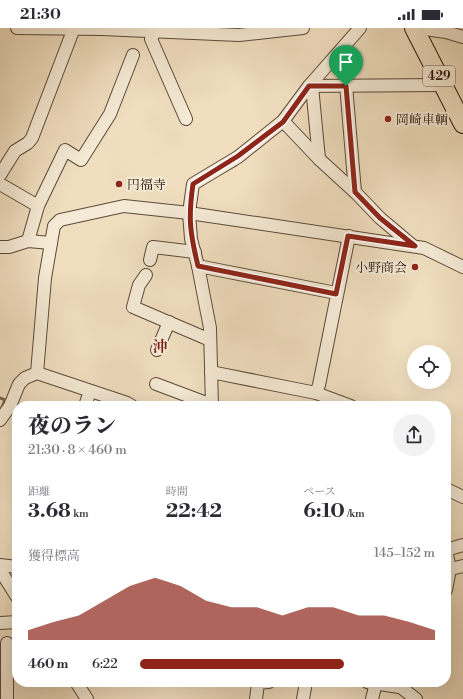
<!DOCTYPE html>
<html lang="ja">
<head>
<meta charset="utf-8">
<style>
  :root { --surface:#fff; --page:#f2f2f3; --text:#2b2b33; --muted:#7c7c81; --accent:#8f2418 }
  body { margin:0; font-family:"Libre Bodoni","Noto Serif JP",serif; background:var(--page); color:var(--text); height:100vh; display:flex; flex-direction:column; font-size:15px; white-space:nowrap }
  * { box-sizing:border-box; margin:0 }
  p { font-size:13px; color:var(--muted) }
  .icon { flex:none; width:22px; height:22px; fill:none; stroke:currentColor; stroke-width:2; stroke-linecap:round; stroke-linejoin:round }
  .map { position:relative; flex:1; overflow:hidden }
  .side { position:absolute; left:12px; top:373px; width:439px; height:286px; display:flex; flex-direction:column; background:var(--surface); border-radius:16px; box-shadow:0 4px 16px #0002 }
  .side>* { flex:none }
  .fabs { position:absolute; left:407px; top:317px; display:grid; gap:8px }
  .fabs a { display:grid; place-items:center; width:44px; height:44px; border-radius:50%; background:var(--surface); box-shadow:0 4px 16px #0002; font-size:20px }
  .pin { position:absolute; display:grid; place-items:center; width:34px; height:34px; color:#fff; margin:-41px -17px; border-radius:50% 50% 50% 0; rotate:-45deg; box-shadow:0 0 4px #0007 }
  .pin .icon { rotate:45deg }
  .round { display:grid; place-items:center; flex:none; width:42px; height:42px; border-radius:21px; background:var(--page) }
  .head { display:flex; align-items:center; justify-content:space-between; height:68px; padding:0 16px }
  h1 { font-size:22px; font-weight:800; line-height:30px }
  .stats { display:grid; grid-template-columns:repeat(3,1fr); gap:6px; height:68px; padding:4px 16px }
  .stats div { display:grid; align-content:center }
  .stats b { font-size:20px; font-weight:800 }
  .stats small { font-size:11px; font-weight:400 }
  .stats p { font-size:11px }
  .chart { height:112px; padding:8px 16px }
  .chart p { display:flex; justify-content:space-between }
  .chart svg { width:100%; height:72px; margin-top:4px; fill:var(--accent); opacity:.7 }
  ul { padding:0 16px; list-style:none; font-size:13px }
  li { display:grid; grid-template-columns:64px 48px 1fr; align-items:center; height:30px }
  li i { height:10px; border-radius:5px; background:var(--accent) }
  .status { display:flex; justify-content:space-between; align-items:center; height:28px; padding:0 20px; background:var(--surface); direction:ltr }
  .status svg { height:11px; fill:currentColor }
  .map>svg:first-child { display:block }
  .lines { fill:none; stroke-linecap:round; stroke-linejoin:round }
  .stream { stroke:#796754; stroke-width:3 }
  .minor-casing { stroke:#5c4a3a; stroke-width:14 }
  .highway-casing { stroke:#2a180e; stroke-width:20 }
  .minor { stroke:#f5ead5; stroke-width:12 }
  .highway { stroke:#f0debf; stroke-width:18 }
  .route-casing { stroke:#fff; stroke-width:8 }
  .route { stroke:#8f2418; stroke-width:5 }
  .poi-dot { fill:#8f2418; stroke:#f5ead5; stroke-width:1.5 }
  .labels { text-anchor:middle; stroke-width:4; stroke-linejoin:round; paint-order:stroke }
  .shield { fill:#f5ead5; stroke:#67574a; stroke-width:1 }
  .shield-label { font-size:12px; font-weight:bold; fill:#2a180e }
  .poi-label { font-size:13px; fill:#2a180e; stroke:#f5ead5; text-anchor:start }
  .quarter-label { font-size:15px; font-weight:bold; fill:#7a1f14; stroke:#f5ead5 }
</style>
</head>
<body>
<div class="status"><b>21:30</b><svg viewBox="0 0 49 12"><path d="M0 12V9h3v3zM5 12V6h3v6zM10 12V3h3v9zM15 12V0h3v12zM26 1h20v11H26zM47 4h2v5h-2z"/></svg></div>
<div class="map">
<svg width="463" height="671" viewBox="0 0 463 671">
  <rect width="100%" height="100%" fill="#f0debf"/>
  <filter id="stains"><feTurbulence type="fractalNoise" baseFrequency=".005" numOctaves="4"/><feColorMatrix values="0 0 0 0 .2 0 0 0 0 .09 0 0 0 0 .02 0 0 0 .5 -.17"/></filter>
  <radialGradient id="worn" r=".72"><stop offset=".6" stop-color="#630" stop-opacity="0"/><stop offset="1" stop-color="#630" stop-opacity=".3"/></radialGradient>
  <g class="lines">
    <g class="stream">
      <path d="M225,143L236,137"/>
      <path d="M0,370L5,372L2,379H4"/>
    </g>
    <defs>
      <g id="minor">
        <path d="M17,0L102,1L239,7L303,0"/>
        <path d="M418,0L446,4L463,9"/>
        <path d="M155,3L151,11L186,91"/>
        <path d="M346,57L355,164L380,190L412,217"/>
        <path d="M309,58L443,57"/>
        <path d="M312,58L319,131"/>
        <path d="M283,93L319,131L355,164"/>
        <path d="M0,147L15,123L28,115L32,110L74,0"/>
        <path d="M0,156L38,178"/>
        <path d="M28,213L38,178L65,122L81,132L110,86L133,27"/>
        <path d="M0,219H9L28,213L51,215"/>
        <path d="M150,232L153,219L195,224"/>
        <path d="M198,238L336,265"/>
        <path d="M146,247L139,257L133,279L210,312"/>
        <path d="M157,322L169,294"/>
        <path d="M211,344L316,365L351,378"/>
        <path d="M37,345L45,250L51,215L54,198L60,192L124,178L189,185L424,220L463,239"/>
        <path d="M156,356L212,377"/>
        <path d="M316,365L319,357L349,208"/>
        <path d="M85,378L90,363"/>
        <path d="M212,378L210,300L198,238L191,211L189,185L193,156L238,129L283,93L309,58L360,0"/>
        <path d="M0,392L10,378L19,356L25,350L37,345L127,375L132,378"/>
        <path d="M446,461L463,469"/>
        <path d="M446,522L450,541L446,562"/>
        <path d="M446,522L463,517"/>
        <path d="M0,537L17,539"/>
        <path d="M0,542L17,569"/>
        <path d="M446,542L463,538"/>
        <path d="M0,595L17,594"/>
        <path d="M7,615V671"/>
        <path d="M76,654L87,671"/>
        <path d="M367,654L399,659"/>
        <path d="M394,654L416,671"/>
        <path d="M256,671L258,655L269,654"/>
        <path d="M303,671L306,654"/>
        <path d="M372,671L376,655"/>
      </g>
      <path id="highway" d="M414,0L463,96"/>
    </defs>
    <use href="#minor" class="minor-casing"/>
    <use href="#highway" class="highway-casing"/>
    <use href="#minor" class="minor"/>
    <use href="#highway" class="highway"/>
  </g>
  <g class="lines">
    <defs>
      <path id="route" d="M309,58H346L355,164L380,190L415,218L348,208L336,266L198,238C190,205 188,190 193,156L238,128L283,94Z"/>
    </defs>
    <use href="#route" class="route-casing"/>
    <use href="#route" class="route"/>
  </g>
  <g class="poi-dot">
    <circle cx="388" cy="91" r="4"/>
    <circle cx="119" cy="156" r="4"/>
    <circle cx="415" cy="239" r="4"/>
  </g>
  <g class="labels">
    <rect class="shield" x="423" y="38" width="32" height="20" rx="3"/>
    <g class="shield-label">
      <text x="439" y="52">429</text>
    </g>
    <g class="poi-label">
      <text x="396" y="96">岡崎車輌</text>
      <text x="127" y="161">円福寺</text>
      <text x="407" y="244" text-anchor="end">小野商会</text>
    </g>
    <g class="quarter-label">
      <text x="160" y="324">沖</text>
    </g>
  </g>
  <rect width="100%" height="100%" filter="url(#stains)"/>
  <rect width="100%" height="100%" fill="url(#worn)"/>
</svg>
<div class="fabs">
<a><svg class="icon" aria-label="locate" viewBox="0 0 24 24"><circle cx="12" cy="12" r="6"/><path d="M12 2v4M12 18v4M2 12h4M18 12h4"/></svg></a>
</div>
<div class="pin" style="left:346px;top:58px;background:#1e9e55"><svg class="icon" aria-label="arrive" viewBox="0 0 24 24"><path d="M6 21V4h12l-3 4 3 4H6"/></svg></div>
<section class="side">
<div class="head"><div><h1>夜のラン</h1><p>21:30 · 8 × 460 m</p></div><a class="round"><svg class="icon" aria-label="share" viewBox="0 0 24 24"><path d="M12 15V3M7 8l5-5 5 5M5 13v7h14v-7"/></svg></a></div>
<div class="stats">
<div><p>距離</p><b>3.68<small> km</small></b></div>
<div><p>時間</p><b>22:42</b></div>
<div><p>ペース</p><b>6:10<small> /km</small></b></div>
</div>
<div class="chart"><p><span>獲得標高</span>145–152 m</p>
<svg viewBox="0 0 160 44" preserveAspectRatio="none"><path d="M0 44V38L10 33L20 29L30 20L40 11L50 6L60 11L70 20L80 24L90 24L100 29L110 24L120 24L130 29L140 29L150 33L160 38V44z"/></svg>
</div>
<ul>
<li><b>460 m</b>6:22<i style="width:69%"></i></li>
</ul>
</section>
</div>
</body>
</html>
